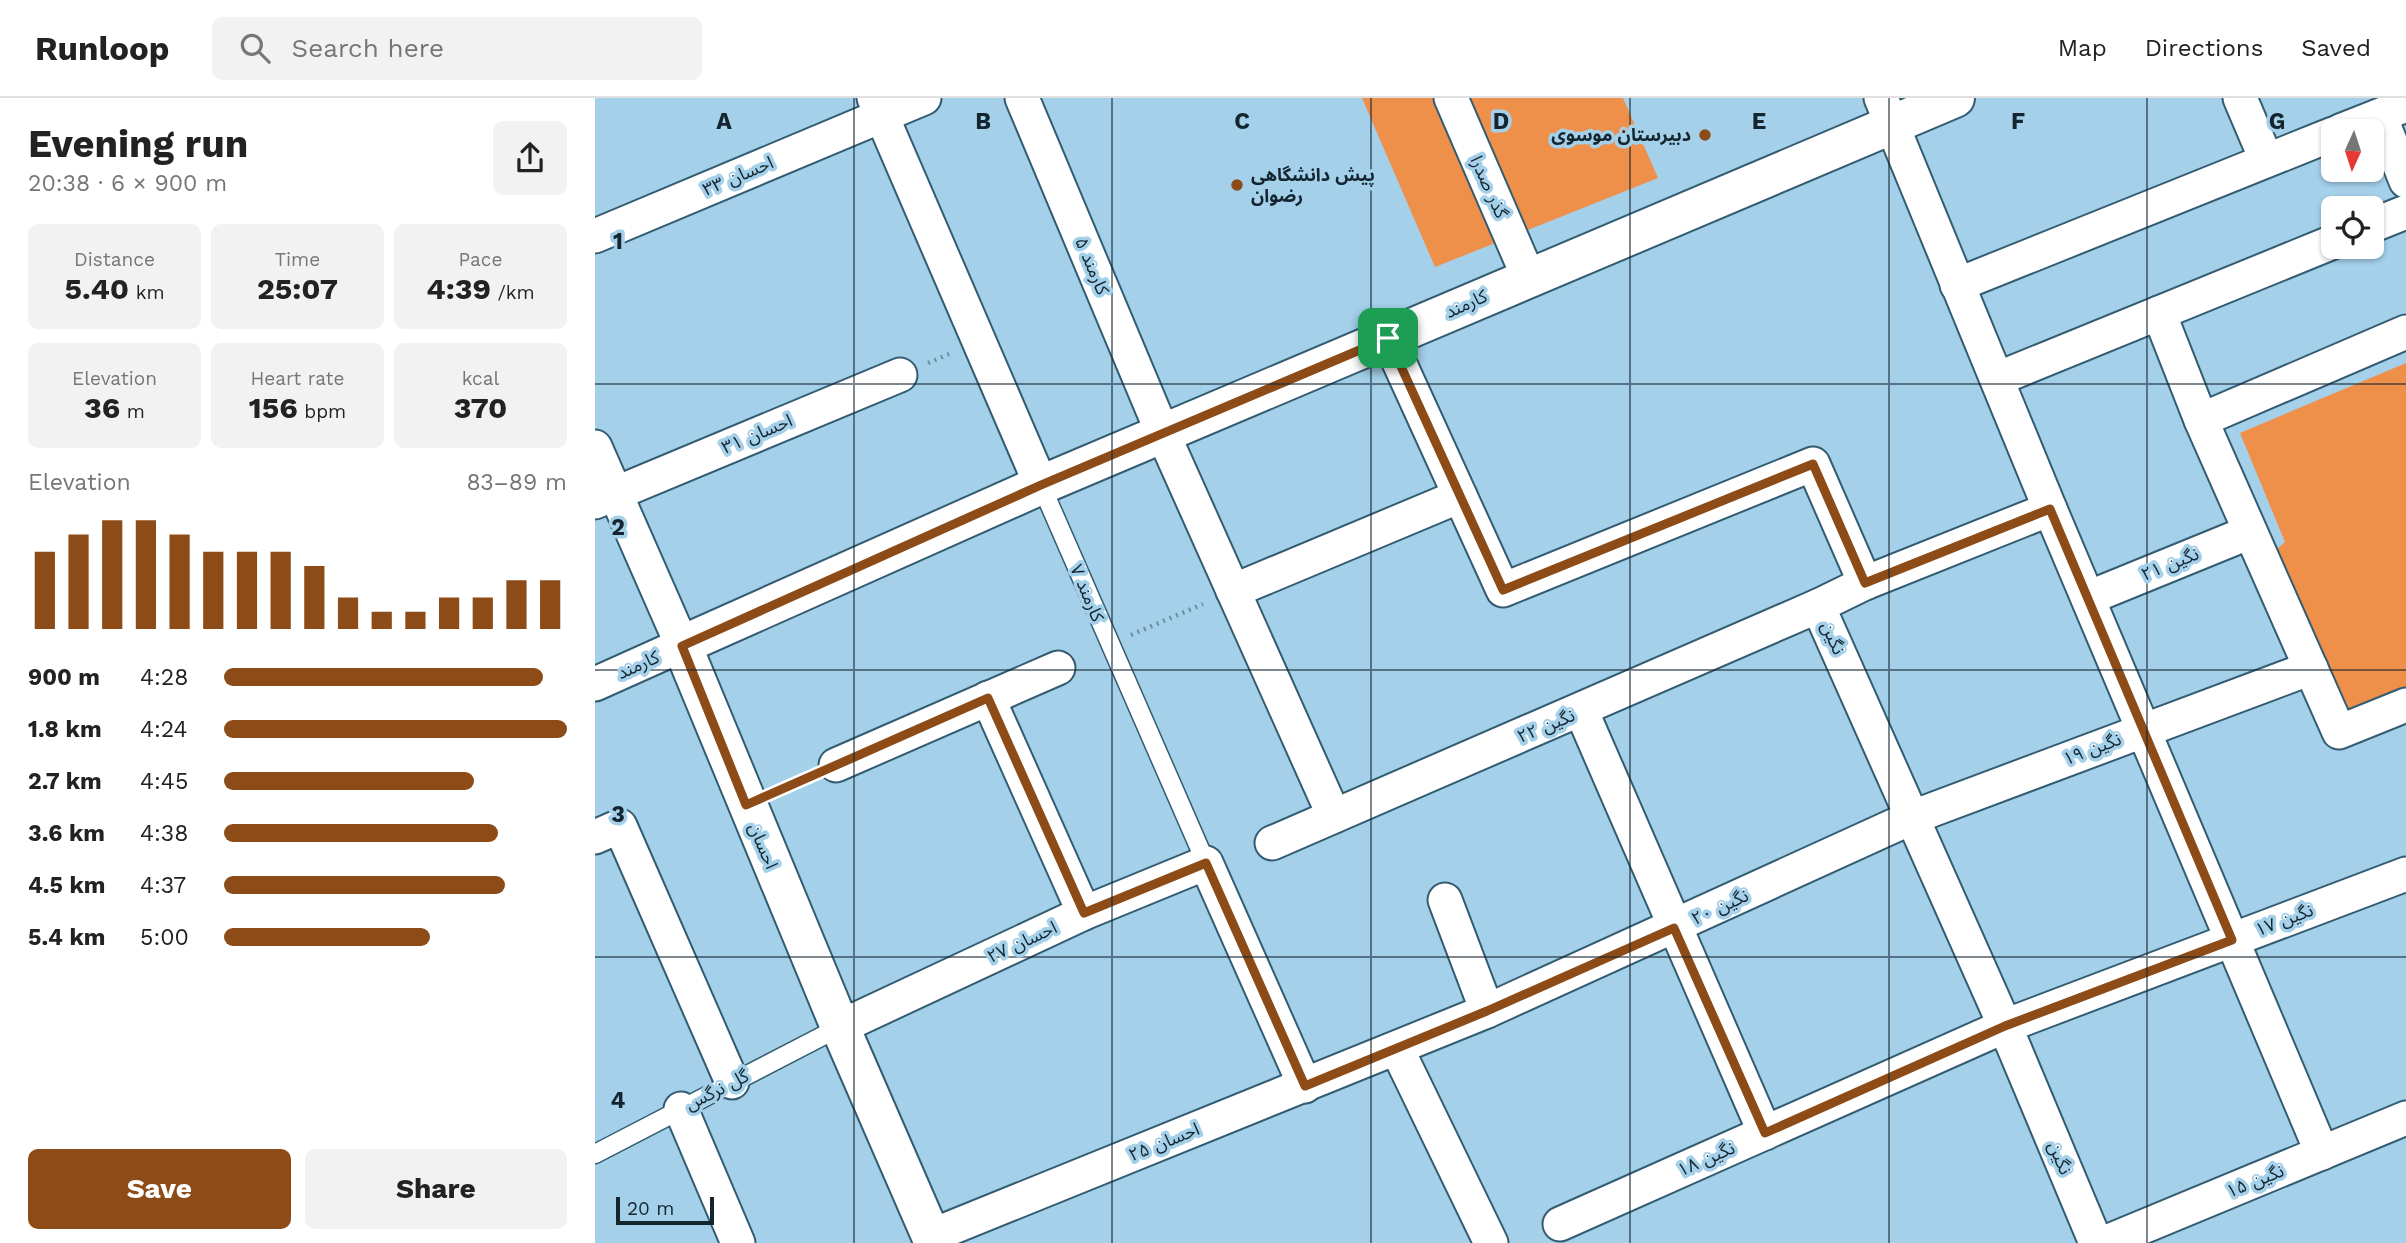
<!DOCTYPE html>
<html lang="en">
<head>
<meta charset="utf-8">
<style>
  :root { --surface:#fff; --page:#f2f2f2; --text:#222; --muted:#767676; --line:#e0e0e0; --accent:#8d4c17 }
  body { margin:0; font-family:"Work Sans","Noto Sans Arabic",sans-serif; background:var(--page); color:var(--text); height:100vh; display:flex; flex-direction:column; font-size:26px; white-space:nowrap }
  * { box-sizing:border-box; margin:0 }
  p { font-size:23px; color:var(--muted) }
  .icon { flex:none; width:38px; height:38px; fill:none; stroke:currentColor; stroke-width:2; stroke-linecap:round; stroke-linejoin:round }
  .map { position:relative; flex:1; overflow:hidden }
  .panel { display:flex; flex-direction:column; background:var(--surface); width:595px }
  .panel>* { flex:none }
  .needle { width:46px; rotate:183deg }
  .buttons { position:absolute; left:1726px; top:21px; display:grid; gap:14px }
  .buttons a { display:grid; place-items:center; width:63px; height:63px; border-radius:10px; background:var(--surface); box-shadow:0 2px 5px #0004; font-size:35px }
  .scale { position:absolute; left:21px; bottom:18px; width:98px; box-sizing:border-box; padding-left:7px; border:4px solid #14252f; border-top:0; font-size:19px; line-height:24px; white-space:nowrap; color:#14252f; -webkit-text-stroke:5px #a4d0ea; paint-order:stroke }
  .pin { position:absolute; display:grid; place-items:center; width:60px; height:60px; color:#fff; margin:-30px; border-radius:14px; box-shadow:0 4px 10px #0006 }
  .round { display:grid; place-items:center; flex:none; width:74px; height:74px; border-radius:10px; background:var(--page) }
  .head { display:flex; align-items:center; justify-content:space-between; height:119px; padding:0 28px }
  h1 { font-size:38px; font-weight:700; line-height:52px }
  .metrics { display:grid; grid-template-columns:repeat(3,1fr); gap:10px; height:119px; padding:7px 28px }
  .metrics div { display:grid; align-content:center; border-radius:10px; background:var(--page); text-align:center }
  .metrics b { font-size:30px; font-weight:700 }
  .metrics small { font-size:19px; font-weight:400 }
  .metrics p { font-size:19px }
  .chart { height:196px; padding:14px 28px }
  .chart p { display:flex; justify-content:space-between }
  .chart svg { width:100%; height:126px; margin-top:7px; stroke:var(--accent); stroke-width:6 }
  .action { display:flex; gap:14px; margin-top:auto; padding:14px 28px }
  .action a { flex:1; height:80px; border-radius:10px; background:var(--accent); color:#fff; font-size:28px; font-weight:700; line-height:80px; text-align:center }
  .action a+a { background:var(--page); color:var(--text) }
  ul { padding:0 28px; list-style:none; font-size:23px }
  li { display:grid; grid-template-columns:112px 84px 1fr; align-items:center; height:52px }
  li i { height:18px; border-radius:9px; background:var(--accent) }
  header { display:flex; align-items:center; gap:42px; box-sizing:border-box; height:98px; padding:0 35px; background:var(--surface); border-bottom:2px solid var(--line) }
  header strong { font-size:33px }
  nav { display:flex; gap:38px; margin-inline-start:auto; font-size:24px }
  .search { width:490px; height:63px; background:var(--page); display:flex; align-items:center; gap:18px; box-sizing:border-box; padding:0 24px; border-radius:10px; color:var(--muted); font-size:26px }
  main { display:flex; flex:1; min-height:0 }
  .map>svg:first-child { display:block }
  .green { fill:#ee904a }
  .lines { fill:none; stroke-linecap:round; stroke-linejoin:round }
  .service-casing { stroke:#335c72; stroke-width:21 }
  .minor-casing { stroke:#335c72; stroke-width:37 }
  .tertiary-casing { stroke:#335c72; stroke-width:42 }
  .path { stroke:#6c8ea2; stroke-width:4.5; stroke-dasharray:2 5; stroke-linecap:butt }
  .service { stroke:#fff; stroke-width:18 }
  .minor { stroke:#fff; stroke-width:33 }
  .tertiary { stroke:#fff; stroke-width:38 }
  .route-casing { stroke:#fff; stroke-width:14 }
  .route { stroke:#8d4c17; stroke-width:9 }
  .grid { fill:none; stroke:#14252f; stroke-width:2; stroke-opacity:0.55 }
  .poi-dot { fill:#8d4c17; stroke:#a4d0ea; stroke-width:2.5 }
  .labels { text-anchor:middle; stroke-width:7; stroke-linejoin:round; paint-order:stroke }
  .poi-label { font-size:18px; font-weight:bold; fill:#14252f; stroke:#a4d0ea; text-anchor:end }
  .street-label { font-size:18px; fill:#14252f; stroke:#a4d0ea }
  .grid-label { font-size:23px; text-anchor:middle; font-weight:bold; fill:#14252f; stroke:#a4d0ea; stroke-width:7; stroke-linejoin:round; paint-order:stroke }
</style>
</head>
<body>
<header>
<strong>Runloop</strong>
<div class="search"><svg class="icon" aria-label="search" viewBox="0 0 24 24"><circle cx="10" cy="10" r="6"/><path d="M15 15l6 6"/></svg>Search here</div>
<nav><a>Map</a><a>Directions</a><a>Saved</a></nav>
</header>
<main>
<section class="panel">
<div class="head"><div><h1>Evening run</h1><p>20:38 · 6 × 900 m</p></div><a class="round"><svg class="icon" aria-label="share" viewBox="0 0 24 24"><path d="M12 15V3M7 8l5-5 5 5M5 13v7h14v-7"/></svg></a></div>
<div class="metrics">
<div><p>Distance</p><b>5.40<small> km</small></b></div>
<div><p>Time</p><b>25:07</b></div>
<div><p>Pace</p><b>4:39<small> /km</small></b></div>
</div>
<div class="metrics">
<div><p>Elevation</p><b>36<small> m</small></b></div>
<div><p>Heart rate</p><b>156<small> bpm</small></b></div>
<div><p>kcal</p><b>370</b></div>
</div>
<div class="chart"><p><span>Elevation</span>83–89 m</p>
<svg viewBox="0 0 160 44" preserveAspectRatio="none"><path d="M5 44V17M15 44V11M25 44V6M35 44V6M45 44V11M55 44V17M65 44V17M75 44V17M85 44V22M95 44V33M105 44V38M115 44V38M125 44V33M135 44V33M145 44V27M155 44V27"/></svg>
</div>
<ul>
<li><b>900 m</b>4:28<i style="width:93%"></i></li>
<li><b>1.8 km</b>4:24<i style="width:100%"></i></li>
<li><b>2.7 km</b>4:45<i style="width:73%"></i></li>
<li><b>3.6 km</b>4:38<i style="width:80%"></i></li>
<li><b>4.5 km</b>4:37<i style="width:82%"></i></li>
<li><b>5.4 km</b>5:00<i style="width:60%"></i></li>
</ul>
<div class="action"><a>Save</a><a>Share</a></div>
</section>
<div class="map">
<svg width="1811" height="1145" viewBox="0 0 1811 1145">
  <rect width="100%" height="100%" fill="#a4d0ea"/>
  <g class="green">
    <path d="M767,0H1028L1063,80L840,169Z"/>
    <path d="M1811,265V594L1752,619L1676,456L1690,444L1645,335Z"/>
  </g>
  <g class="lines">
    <defs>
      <g id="service">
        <path d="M446,387L611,765"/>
        <path d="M0,1056L245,929"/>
      </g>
      <g id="minor">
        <path d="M279,0L446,387"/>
        <path d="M427,0L568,336L739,718"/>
        <path d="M856,0L933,178"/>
        <path d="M1286,0L1455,411L1270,485L1223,508L1410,928L1501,1145"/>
        <path d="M1645,0L1671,61"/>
        <path d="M1785,18L1811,83"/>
        <path d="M1745,33L1811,7"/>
        <path d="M1776,128L1811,114"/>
        <path d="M0,138L329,0"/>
        <path d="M1362,187L1738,36"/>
        <path d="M1564,215L1606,322L1744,634L1811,607"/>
        <path d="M793,240L908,492L1218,366L1270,485"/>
        <path d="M1402,281L1738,144"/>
        <path d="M1606,322L1811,234"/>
        <path d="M0,349L87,547L0,586"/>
        <path d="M0,404L305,277"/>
        <path d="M1455,411L1727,1055"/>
        <path d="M638,493L865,398"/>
        <path d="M1493,500L1655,434"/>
        <path d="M393,600L489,815"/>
        <path d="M986,612L1170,1035"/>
        <path d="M241,667L463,570"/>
        <path d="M0,739L25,728L137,984"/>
        <path d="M677,745L1223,508"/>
        <path d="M892,913L1318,719L1716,570"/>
        <path d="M245,929L489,815L611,765L710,988"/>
        <path d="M802,951L896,1145"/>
        <path d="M86,1011L143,1145"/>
        <path d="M965,1126L1410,928L1811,776"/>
        <path d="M336,1138L892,913L850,802"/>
        <path d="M1509,1145L1811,1020"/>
      </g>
      <path id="tertiary" d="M339,1145L245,929L87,547L446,387L1360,0"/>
    </defs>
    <use href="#service" class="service-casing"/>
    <use href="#minor" class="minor-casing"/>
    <use href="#tertiary" class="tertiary-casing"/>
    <g class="path">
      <path d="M333,265L354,256"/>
      <path d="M536,537L608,506"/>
      <path d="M184,692L211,680"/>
    </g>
    <use href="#service" class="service"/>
    <use href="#minor" class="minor"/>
    <use href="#tertiary" class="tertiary"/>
  </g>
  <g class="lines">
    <defs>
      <path id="route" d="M793,240L908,492L1218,366L1270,485L1455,411L1637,842L1410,928L1170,1035L1079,830L892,913L710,988L611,765L489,815L393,600L151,707L87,548L446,387Z"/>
    </defs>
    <use href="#route" class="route-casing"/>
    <use href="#route" class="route"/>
  </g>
  <path class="grid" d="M259,0V1145M517,0V1145M776,0V1145M1035,0V1145M1294,0V1145M1552,0V1145M0,286H1811M0,572H1811M0,859H1811"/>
  <g class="poi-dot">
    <circle cx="1110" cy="37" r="7"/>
    <circle cx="642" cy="87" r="7"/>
  </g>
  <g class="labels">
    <g class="poi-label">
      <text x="1096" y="43">دبیرستان موسوی</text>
      <text x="656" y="83" text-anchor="start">پیش دانشگاهی<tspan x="656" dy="21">رضوان</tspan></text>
    </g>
    <g class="street-label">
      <text transform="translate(143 78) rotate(-23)" y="6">احسان ۳۳</text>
      <text transform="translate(894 89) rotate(66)" y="6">گذر صدرا</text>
      <text transform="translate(497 168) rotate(67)" y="6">کارمند ۵</text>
      <text transform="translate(871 206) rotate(-24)" y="6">کارمند</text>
      <text transform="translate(162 336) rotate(-23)" y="6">احسان ۳۱</text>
      <text transform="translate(1575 466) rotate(-22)" y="6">نگین ۲۱</text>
      <text transform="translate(492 495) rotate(67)" y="6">کارمند ۷</text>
      <text transform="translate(1238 540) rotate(66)" y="6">نگین</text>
      <text transform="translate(43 567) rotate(-24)" y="6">کارمند</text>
      <text transform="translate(951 628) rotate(-23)" y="6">نگین ۲۲</text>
      <text transform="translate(1497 651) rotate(-21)" y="6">نگین ۱۹</text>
      <text transform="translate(168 748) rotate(67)" y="6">احسان</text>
      <text transform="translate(1125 809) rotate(-25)" y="6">نگین ۲۰</text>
      <text transform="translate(1689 822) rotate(-21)" y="6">نگین ۱۷</text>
      <text transform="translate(427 844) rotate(-25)" y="6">احسان ۲۷</text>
      <text transform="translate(122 992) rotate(-27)" y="6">گل نرگس</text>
      <text transform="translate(569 1044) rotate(-22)" y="6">احسان ۲۵</text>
      <text transform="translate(1465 1060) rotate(67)" y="6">نگین</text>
      <text transform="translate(1111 1061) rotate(-24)" y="6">نگین ۱۸</text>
      <text transform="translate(1660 1083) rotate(-22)" y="6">نگین ۱۵</text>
    </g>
  </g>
  <g class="grid-label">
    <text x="129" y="31">A</text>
    <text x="388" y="31">B</text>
    <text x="647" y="31">C</text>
    <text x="906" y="31">D</text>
    <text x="1164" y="31">E</text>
    <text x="1423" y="31">F</text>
    <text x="1682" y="31">G</text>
    <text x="23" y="151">1</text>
    <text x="23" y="437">2</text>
    <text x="23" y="724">3</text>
    <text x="23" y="1010">4</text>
  </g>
</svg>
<div class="buttons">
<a><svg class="needle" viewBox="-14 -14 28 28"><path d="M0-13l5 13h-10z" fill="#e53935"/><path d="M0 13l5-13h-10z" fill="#767676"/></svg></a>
<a><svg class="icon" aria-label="locate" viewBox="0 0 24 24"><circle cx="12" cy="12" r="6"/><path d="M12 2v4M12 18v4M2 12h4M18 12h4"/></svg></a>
</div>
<div class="scale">20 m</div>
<div class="pin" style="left:793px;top:240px;background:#1e9e55"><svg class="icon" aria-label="arrive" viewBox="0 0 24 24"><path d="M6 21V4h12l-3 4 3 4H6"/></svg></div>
</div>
</main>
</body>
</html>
